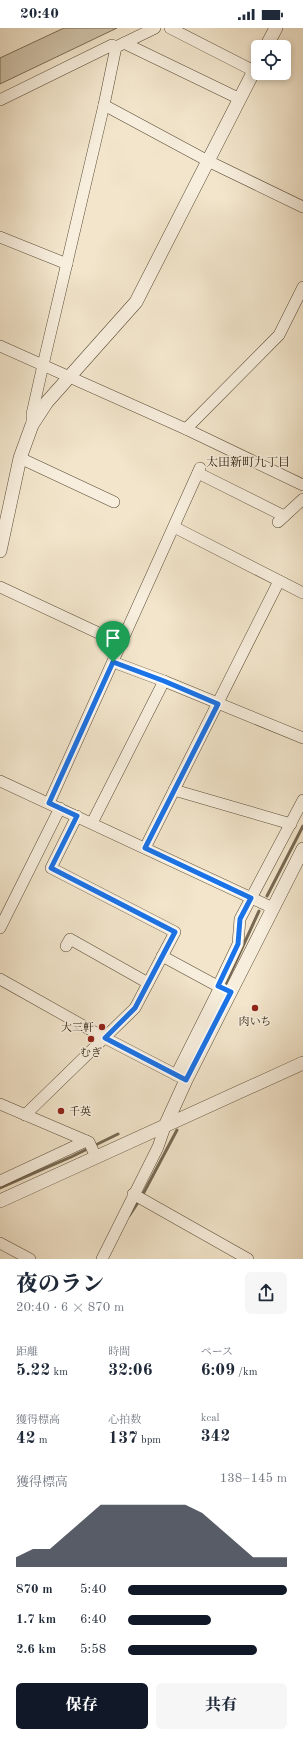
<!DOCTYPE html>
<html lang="ja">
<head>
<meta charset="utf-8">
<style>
  :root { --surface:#fff; --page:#f6f6f7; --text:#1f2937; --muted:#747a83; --accent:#111827 }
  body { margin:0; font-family:"Old Standard TT","Noto Serif JP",serif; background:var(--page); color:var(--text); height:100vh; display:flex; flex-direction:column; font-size:15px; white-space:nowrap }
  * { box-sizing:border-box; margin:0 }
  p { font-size:13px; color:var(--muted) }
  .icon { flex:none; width:22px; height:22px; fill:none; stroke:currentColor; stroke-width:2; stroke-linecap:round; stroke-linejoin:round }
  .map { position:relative; height:1231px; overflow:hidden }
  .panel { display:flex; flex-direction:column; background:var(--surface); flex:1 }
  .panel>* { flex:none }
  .tools { position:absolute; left:251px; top:12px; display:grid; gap:8px }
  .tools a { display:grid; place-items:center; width:40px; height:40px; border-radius:6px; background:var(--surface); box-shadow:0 2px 6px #0003; font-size:20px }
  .pin { position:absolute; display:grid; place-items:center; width:34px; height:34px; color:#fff; margin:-41px -17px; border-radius:50% 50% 50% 0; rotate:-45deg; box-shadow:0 0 4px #0007 }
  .pin .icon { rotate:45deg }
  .round { display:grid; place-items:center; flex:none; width:42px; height:42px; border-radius:6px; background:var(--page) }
  .overview { display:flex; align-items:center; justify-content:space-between; height:68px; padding:0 16px }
  h1 { font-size:22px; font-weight:800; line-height:30px }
  .metrics { display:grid; grid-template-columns:repeat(3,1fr); gap:6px; height:68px; padding:4px 16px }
  .metrics div { display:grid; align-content:center }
  .metrics b { font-size:17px; font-weight:800 }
  .metrics small { font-size:11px; font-weight:400 }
  .metrics p { font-size:11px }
  .chart { height:112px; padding:8px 16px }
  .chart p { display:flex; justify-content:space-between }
  .chart svg { width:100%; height:72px; margin-top:4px; fill:var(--accent); opacity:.7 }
  .action { display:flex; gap:8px; margin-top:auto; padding:8px 16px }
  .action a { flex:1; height:46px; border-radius:6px; background:var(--accent); color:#fff; font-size:16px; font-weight:800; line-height:46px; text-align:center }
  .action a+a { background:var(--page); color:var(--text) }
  ul { padding:0 16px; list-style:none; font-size:13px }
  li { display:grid; grid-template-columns:64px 48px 1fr; align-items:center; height:30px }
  li i { height:10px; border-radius:5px; background:var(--accent) }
  .status { display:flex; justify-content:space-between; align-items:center; height:28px; padding:0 20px; background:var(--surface); direction:ltr }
  .status svg { height:11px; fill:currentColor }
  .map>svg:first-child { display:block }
  .green { fill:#cfc2a9; stroke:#7a6c56 }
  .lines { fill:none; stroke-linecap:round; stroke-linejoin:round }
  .stream { stroke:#766852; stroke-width:3 }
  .minor-casing { stroke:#584a34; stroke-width:12 }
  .tertiary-casing { stroke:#584a34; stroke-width:14 }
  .minor { stroke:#f7eedd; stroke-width:11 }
  .tertiary { stroke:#f7eedd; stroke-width:13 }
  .route-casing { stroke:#fff; stroke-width:8 }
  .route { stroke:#1a73e8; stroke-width:5 }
  .poi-dot { fill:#8f2418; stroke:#f7eedd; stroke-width:1.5 }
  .labels { text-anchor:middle; stroke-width:3; stroke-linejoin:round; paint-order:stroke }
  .poi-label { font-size:11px; fill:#241602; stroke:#f7eedd }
  .neighbourhood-label { font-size:12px; fill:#241602; stroke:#f7eedd }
</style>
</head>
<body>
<div class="status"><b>20:40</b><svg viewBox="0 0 49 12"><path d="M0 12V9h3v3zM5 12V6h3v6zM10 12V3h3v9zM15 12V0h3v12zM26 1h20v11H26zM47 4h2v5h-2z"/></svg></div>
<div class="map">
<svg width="303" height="1231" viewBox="0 0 303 1231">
  <rect width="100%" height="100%" fill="#f2e5cb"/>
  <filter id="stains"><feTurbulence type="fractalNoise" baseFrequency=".005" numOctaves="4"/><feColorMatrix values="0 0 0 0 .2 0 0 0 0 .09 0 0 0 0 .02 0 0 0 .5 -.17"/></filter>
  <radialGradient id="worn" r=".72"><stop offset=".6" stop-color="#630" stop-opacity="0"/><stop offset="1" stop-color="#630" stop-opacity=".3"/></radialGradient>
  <path class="green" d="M64,0H117L0,56V30Z"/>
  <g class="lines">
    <g class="stream">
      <path d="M267,868L303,798"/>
      <path d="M226,955L259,883"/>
      <path d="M0,1160L71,1129L118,1106"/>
      <path d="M142,1168L177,1102"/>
      <path d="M129,1188L139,1173"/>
    </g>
    <defs>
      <g id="minor">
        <path d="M170,0L254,43"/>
        <path d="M124,15L240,71"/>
        <path d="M0,72L112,17L116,19L155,0"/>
        <path d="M104,77L208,133L303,179"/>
        <path d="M0,209L67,236"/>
        <path d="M0,318L186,401L303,457"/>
        <path d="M32,397V386L43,337L104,77L116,19"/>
        <path d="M186,401L279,307L303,259"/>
        <path d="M20,430L114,474"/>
        <path d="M198,445L284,488"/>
        <path d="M278,494L303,471"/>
        <path d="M174,499L303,565"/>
        <path d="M0,559L122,616"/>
        <path d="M113,634L164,653L303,710"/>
        <path d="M0,753L273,880"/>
        <path d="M174,762L291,796"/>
        <path d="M49,775L200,440"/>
        <path d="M92,795L164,653"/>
        <path d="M145,820L279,553"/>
        <path d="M0,900L60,780"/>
        <path d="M66,918L70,911L148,955"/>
        <path d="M162,928L223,961"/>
        <path d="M0,951L105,1010L186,1052"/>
        <path d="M218,958L238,916L240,891L303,772"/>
        <path d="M176,1047L220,959"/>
        <path d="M0,1076L89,1114L96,1129"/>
        <path d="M25,1087L135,980L175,904L51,840L77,788"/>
        <path d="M0,1153L86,1113"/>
        <path d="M133,1166L248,1231"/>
        <path d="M0,1215L30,1231"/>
        <path d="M102,1231L158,1119L166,1096"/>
      </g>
      <g id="tertiary">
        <path d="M266,19L276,0"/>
        <path d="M0,523L20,430L32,397L47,374L136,274L258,35"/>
        <path d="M166,1096L186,1052L303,821"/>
        <path d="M0,1173L303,1035"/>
      </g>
    </defs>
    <use href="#minor" class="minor-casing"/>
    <use href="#tertiary" class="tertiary-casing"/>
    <use href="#minor" class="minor"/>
    <use href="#tertiary" class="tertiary"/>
  </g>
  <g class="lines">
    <defs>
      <path id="route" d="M113,634L164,653L218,676L145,820L251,870L240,891L238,916L218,958L231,964L186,1052L105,1010L135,980L175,904L51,840L77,788L49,775Z"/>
    </defs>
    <use href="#route" class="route-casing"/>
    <use href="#route" class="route"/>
  </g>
  <g class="poi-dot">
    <circle cx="255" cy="980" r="4"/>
    <circle cx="102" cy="999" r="4"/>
    <circle cx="91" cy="1011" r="4"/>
    <circle cx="61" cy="1083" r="4"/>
  </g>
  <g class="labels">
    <g class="poi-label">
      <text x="255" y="997">肉いち</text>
      <text x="94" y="1003" text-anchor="end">大三軒</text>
      <text x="91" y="1028">むぎ</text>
      <text x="69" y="1087" text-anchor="start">千英</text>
    </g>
    <g class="neighbourhood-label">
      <text x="248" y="438">太田新町九丁目</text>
    </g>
  </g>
  <rect width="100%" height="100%" filter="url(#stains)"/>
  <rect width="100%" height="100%" fill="url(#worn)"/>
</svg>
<div class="tools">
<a><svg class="icon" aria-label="locate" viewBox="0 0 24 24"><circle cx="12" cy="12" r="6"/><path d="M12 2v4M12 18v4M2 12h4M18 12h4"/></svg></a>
</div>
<div class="pin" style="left:113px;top:634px;background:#1e9e55"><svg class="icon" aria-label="arrive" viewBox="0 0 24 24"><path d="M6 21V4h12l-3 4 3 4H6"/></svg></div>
</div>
<section class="panel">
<div class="overview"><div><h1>夜のラン</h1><p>20:40 · 6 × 870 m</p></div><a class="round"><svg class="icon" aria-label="share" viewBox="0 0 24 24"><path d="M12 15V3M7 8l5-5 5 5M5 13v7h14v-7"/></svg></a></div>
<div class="metrics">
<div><p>距離</p><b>5.22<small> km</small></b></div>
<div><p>時間</p><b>32:06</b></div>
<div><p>ペース</p><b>6:09<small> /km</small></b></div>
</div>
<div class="metrics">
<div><p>獲得標高</p><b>42<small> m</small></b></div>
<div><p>心拍数</p><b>137<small> bpm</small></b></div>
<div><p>kcal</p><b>342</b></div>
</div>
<div class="chart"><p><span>獲得標高</span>138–145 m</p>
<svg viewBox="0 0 160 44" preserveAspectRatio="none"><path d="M0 44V38L10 33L20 33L30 24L40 15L50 6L60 6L70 6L80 6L90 6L100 6L110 11L120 20L130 29L140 38L150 38L160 38V44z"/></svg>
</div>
<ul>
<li><b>870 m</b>5:40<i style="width:100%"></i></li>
<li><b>1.7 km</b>6:40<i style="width:52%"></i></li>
<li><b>2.6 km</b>5:58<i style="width:81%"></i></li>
</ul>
<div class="action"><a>保存</a><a>共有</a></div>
</section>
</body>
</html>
